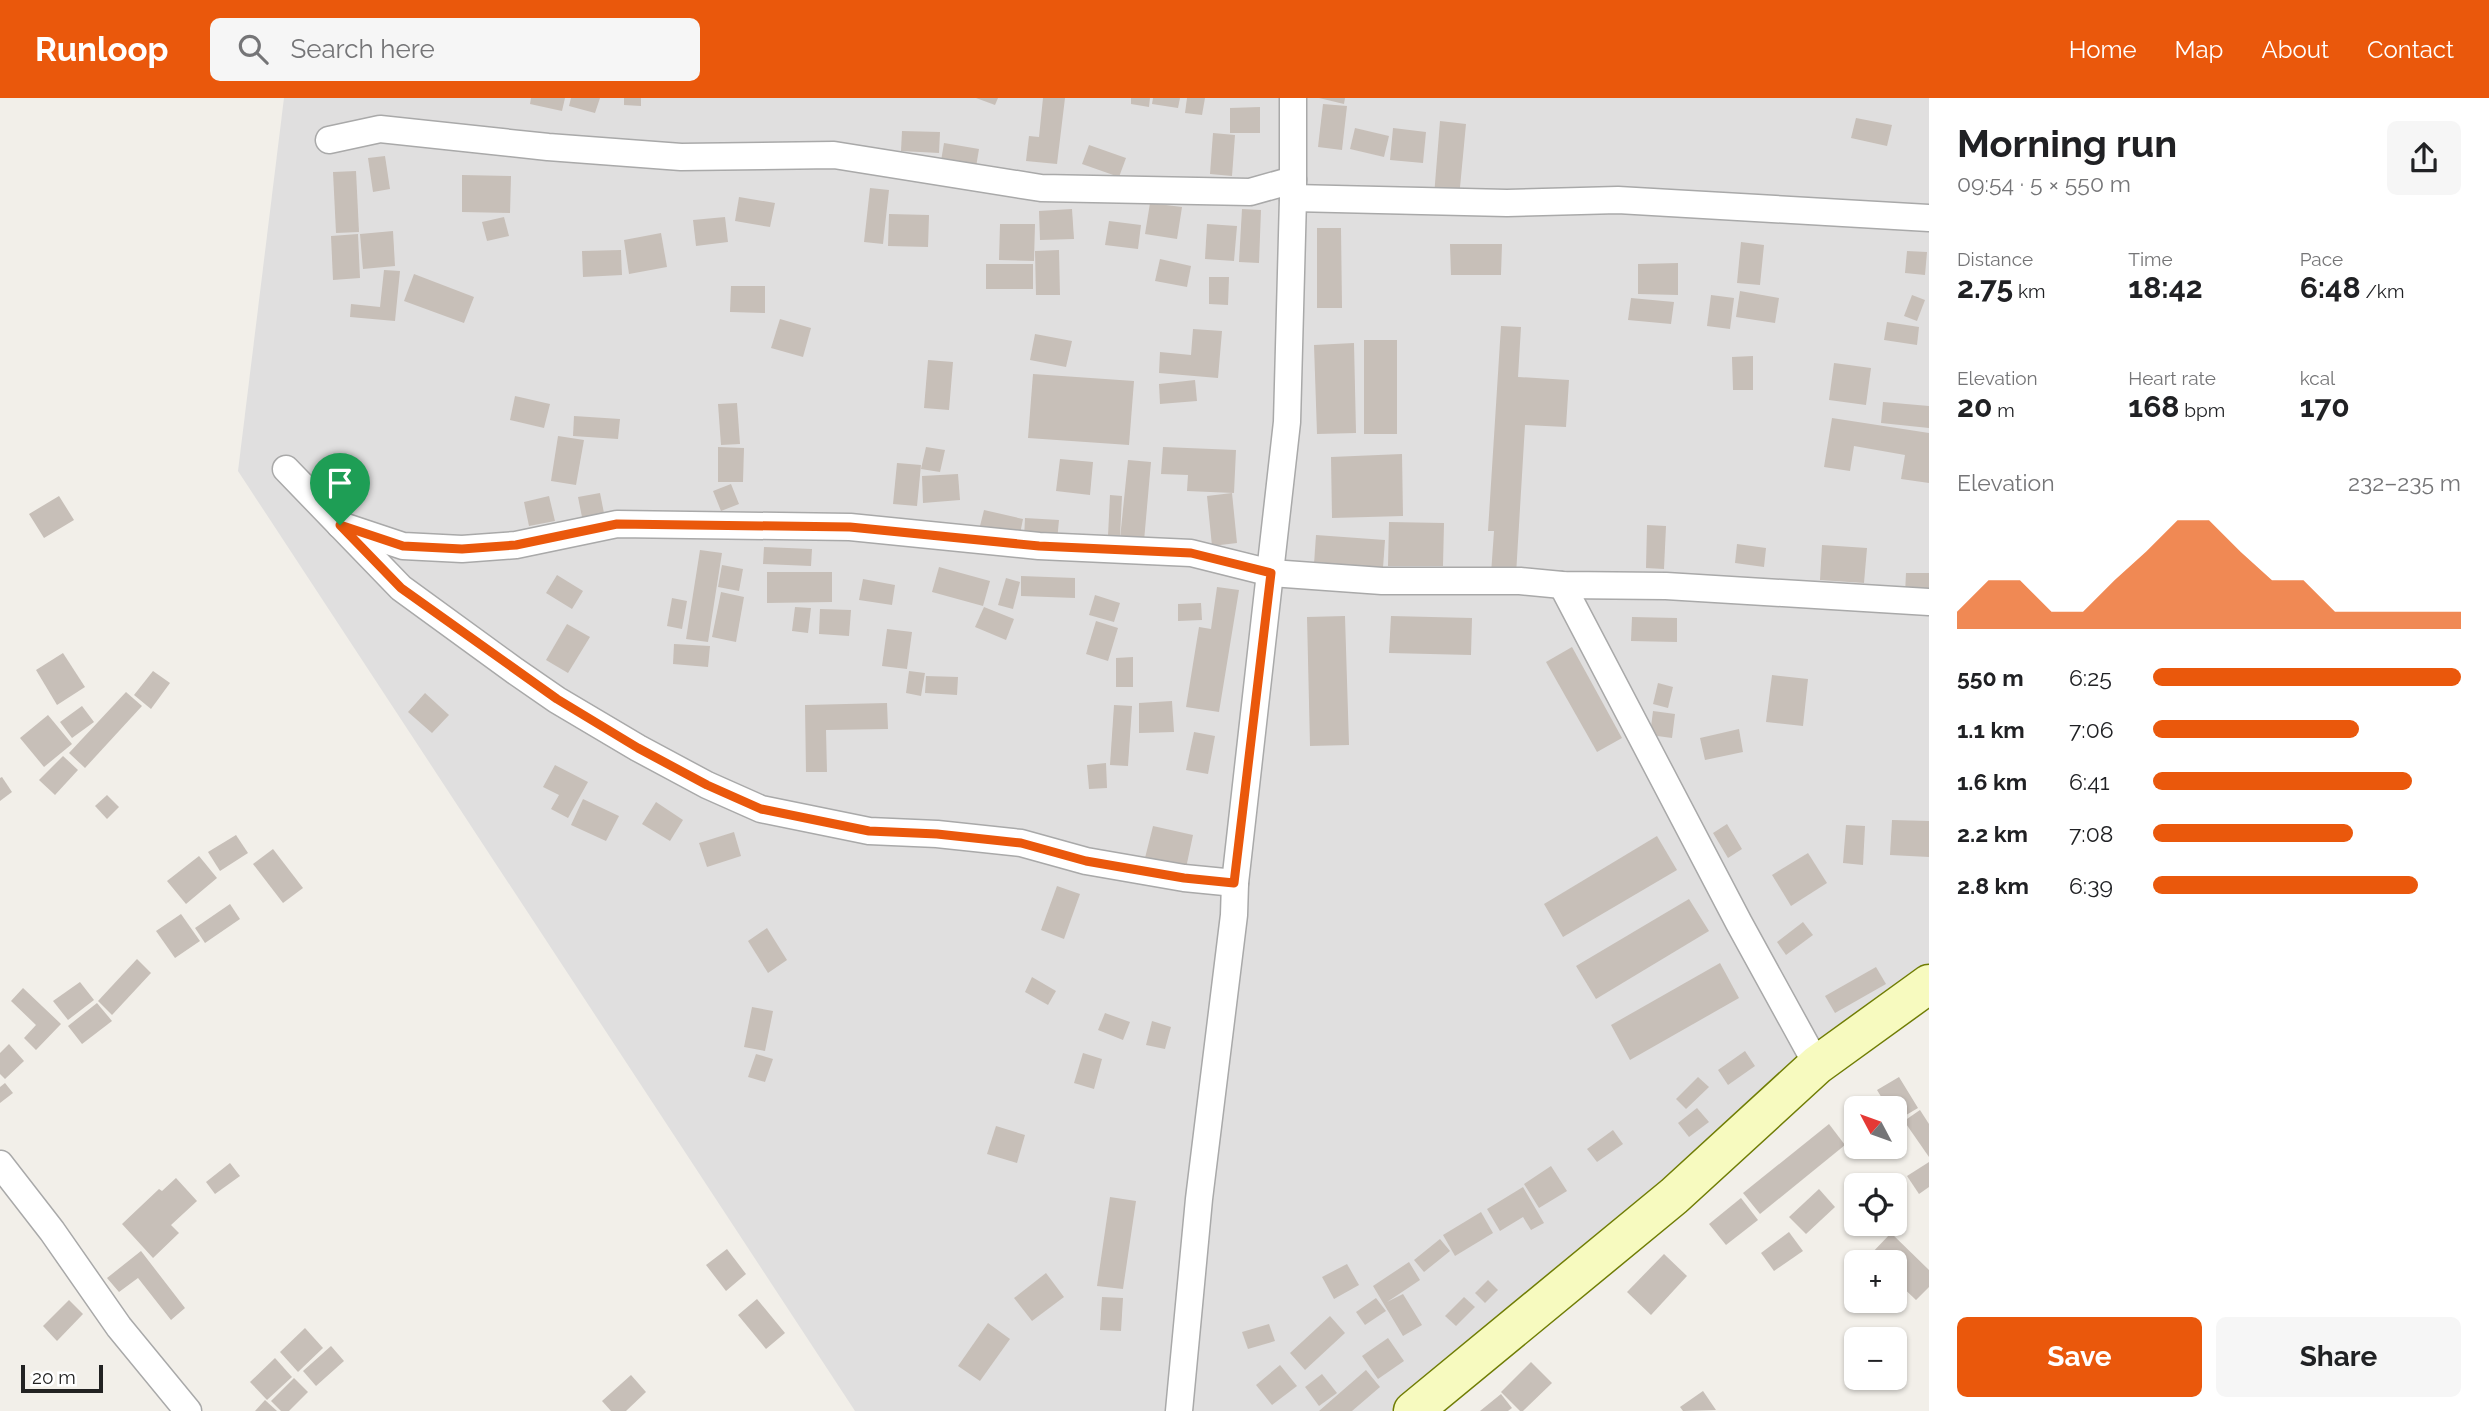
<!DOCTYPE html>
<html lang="en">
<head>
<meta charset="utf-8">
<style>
  :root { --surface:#fff; --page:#f6f6f6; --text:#202124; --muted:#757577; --accent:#ea580c }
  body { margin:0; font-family:Raleway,sans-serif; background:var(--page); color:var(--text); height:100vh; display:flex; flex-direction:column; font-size:26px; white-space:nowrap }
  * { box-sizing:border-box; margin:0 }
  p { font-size:23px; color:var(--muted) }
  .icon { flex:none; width:38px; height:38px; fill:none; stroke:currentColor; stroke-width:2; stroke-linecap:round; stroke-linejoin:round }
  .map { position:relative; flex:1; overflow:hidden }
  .panel { display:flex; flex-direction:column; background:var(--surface); width:560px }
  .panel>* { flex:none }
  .needle { width:46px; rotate:311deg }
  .controls { position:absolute; left:1844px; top:998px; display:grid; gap:14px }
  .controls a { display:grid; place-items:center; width:63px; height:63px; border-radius:10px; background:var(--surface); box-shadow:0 2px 5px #0004; font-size:35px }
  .scale { position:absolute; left:21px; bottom:18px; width:82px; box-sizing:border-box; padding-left:7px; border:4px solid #222; border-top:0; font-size:19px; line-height:24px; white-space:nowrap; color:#222; -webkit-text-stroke:5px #fff; paint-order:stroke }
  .pin { position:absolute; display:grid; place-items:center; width:60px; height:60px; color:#fff; margin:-72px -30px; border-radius:50% 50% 50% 0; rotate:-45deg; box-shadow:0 0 7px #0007 }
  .pin .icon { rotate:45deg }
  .round { display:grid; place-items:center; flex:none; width:74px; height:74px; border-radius:10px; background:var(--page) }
  .headline { display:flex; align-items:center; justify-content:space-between; height:119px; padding:0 28px }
  h1 { font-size:38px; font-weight:700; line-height:52px }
  .stats { display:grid; grid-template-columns:repeat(3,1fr); gap:10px; height:119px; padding:7px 28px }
  .stats div { display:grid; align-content:center }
  .stats b { font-size:30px; font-weight:700 }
  .stats small { font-size:19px; font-weight:400 }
  .stats p { font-size:19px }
  .chart { height:196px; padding:14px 28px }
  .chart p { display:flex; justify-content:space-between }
  .chart svg { width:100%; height:126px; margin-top:7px; fill:var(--accent); opacity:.7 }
  .cta { display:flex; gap:14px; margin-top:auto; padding:14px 28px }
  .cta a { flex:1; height:80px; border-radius:10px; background:var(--accent); color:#fff; font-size:28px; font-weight:700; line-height:80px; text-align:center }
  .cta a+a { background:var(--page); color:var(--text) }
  ul { padding:0 28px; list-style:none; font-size:23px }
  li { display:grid; grid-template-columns:112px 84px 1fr; align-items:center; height:52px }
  li i { height:18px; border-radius:9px; background:var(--accent) }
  header { display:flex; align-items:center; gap:42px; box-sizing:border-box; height:98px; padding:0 35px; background:var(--accent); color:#fff }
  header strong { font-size:33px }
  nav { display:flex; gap:38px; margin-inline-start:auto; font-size:24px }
  .search { width:490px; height:63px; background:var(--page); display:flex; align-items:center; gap:18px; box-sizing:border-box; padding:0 24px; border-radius:10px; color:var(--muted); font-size:26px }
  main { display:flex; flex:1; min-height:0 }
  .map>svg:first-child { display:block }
  .residential { fill:#e0dfdf }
  .building { fill:#c7bfb8 }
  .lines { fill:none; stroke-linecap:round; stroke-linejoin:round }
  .street-casing { stroke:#a9a9a9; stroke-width:29 }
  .secondary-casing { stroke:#707d05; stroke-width:41 }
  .street { stroke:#fff; stroke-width:26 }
  .secondary { stroke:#f7fabf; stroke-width:38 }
  .route-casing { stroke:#fff; stroke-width:14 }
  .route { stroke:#ea580c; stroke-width:9 }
</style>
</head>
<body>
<header>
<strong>Runloop</strong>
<div class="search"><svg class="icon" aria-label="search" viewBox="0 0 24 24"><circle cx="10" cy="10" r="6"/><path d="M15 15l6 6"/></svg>Search here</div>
<nav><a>Home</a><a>Map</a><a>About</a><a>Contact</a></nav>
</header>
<main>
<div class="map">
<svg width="1929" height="1313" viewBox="0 0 1929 1313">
  <rect width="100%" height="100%" fill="#f2efe9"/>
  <path class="residential" d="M284,0H1929V891L1391,1313H855L238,373Z"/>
  <g class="building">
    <path d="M531,0H565L562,13L530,6Z"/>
    <path d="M571,0H600L595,15L569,8Z"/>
    <path d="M624,0H641V8L624,7Z"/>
    <path d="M976,0H998L995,7Z"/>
    <path d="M1043,0H1065L1057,66L1026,63L1029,38L1039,39Z"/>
    <path d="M1131,0H1150L1149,9L1131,6Z"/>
    <path d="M1153,0H1180L1178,10L1152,6Z"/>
    <path d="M1187,0H1205L1202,17L1185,15Z"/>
    <path d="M1319,0H1345L1344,6Z"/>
    <path d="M1323,6L1347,8L1342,52L1318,49Z"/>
    <path d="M1260,9V35H1230V10Z"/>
    <path d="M1856,20L1892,27L1887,48L1851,40Z"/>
    <path d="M1440,23L1466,26L1459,100L1434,98Z"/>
    <path d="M1355,30L1389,38L1384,59L1350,51Z"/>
    <path d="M1393,30L1426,34L1423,65L1390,62Z"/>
    <path d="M902,33L940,34L939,55L901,53Z"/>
    <path d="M1213,35L1235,37L1232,78L1210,76Z"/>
    <path d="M944,45L979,51L976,69L941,63Z"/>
    <path d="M1089,47L1126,60L1119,79L1082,66Z"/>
    <path d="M385,58L390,91L373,94L368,60Z"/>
    <path d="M356,73L359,134L336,135L333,74Z"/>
    <path d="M462,77L511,78L510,115L462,114Z"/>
    <path d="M870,90L889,92L883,146L864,144Z"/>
    <path d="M739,99L775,105L770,129L735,123Z"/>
    <path d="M1150,105L1182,109L1177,141L1145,136Z"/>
    <path d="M1072,111L1074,141L1040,142L1039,113Z"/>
    <path d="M1242,111L1261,112L1259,165L1239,164Z"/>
    <path d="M889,116L929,117L928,149L888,148Z"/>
    <path d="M504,119L509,138L487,143L482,124Z"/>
    <path d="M725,119L728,144L696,148L693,122Z"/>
    <path d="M1109,123L1141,127L1138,151L1105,147Z"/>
    <path d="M1000,126H1035L1034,163L999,162Z"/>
    <path d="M1207,126L1237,128L1234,163L1205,161Z"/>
    <path d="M1317,130H1341L1342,210H1317Z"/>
    <path d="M393,133L395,168L363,171L360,136Z"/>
    <path d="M661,135L667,169L629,176L624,142Z"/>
    <path d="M358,136L360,180L333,182L331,138Z"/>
    <path d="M1741,144L1764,147L1760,187L1737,185Z"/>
    <path d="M1450,146H1502L1501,177H1451Z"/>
    <path d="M621,152L622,177L583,179L582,153Z"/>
    <path d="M1059,152L1060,197H1036L1035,153Z"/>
    <path d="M1907,153L1927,154L1925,177L1905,175Z"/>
    <path d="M1160,161L1191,168L1187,189L1155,183Z"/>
    <path d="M1678,165V197L1638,196V166Z"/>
    <rect x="986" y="166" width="47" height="25"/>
    <path d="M384,172L400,173L395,223L350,219L351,206L380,209Z"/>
    <path d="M414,176L474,199L464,225L404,203Z"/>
    <path d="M1209,179H1229L1228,207L1209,206Z"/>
    <path d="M731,188H765V215L730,214Z"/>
    <path d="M1740,193L1779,200L1775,225L1736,219Z"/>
    <path d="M1711,197L1734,200L1730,231L1707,228Z"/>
    <path d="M1912,197L1925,202L1917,223L1904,218Z"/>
    <path d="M1631,200L1674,204L1671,226L1628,222Z"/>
    <path d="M780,221L811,230L803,259L771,250Z"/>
    <path d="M1887,224L1919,229L1917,247L1884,242Z"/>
    <path d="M1501,228L1521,229L1518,279L1569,282L1566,329L1525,327L1516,477L1491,476L1494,433H1488Z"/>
    <path d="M1193,231L1222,233L1218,280L1159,275L1160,254L1191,257Z"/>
    <path d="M1035,236L1072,243L1066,269L1030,262Z"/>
    <rect x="1364" y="242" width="33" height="94"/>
    <path d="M1354,245L1356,335L1317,336L1314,247Z"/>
    <path d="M1753,258V292H1733L1732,259Z"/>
    <path d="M928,262L953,264L949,312L924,310Z"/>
    <path d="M1834,265L1871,270L1866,307L1829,302Z"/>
    <path d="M1033,276L1134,283L1129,347L1028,340Z"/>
    <path d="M1195,282L1197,303L1160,306L1159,286Z"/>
    <path d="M515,298L550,306L544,330L510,322Z"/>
    <path d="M1883,304L1929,308V330L1881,325Z"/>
    <path d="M737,305L740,346L721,347L718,306Z"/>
    <path d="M574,318L620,321L618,341L573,338Z"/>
    <path d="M1832,320L1929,335V385L1901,381L1905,357L1854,348L1850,373L1824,369Z"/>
    <path d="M558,338L584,342L576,387L551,383Z"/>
    <path d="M718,349L744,350L743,384H718Z"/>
    <path d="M926,349L945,352L940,374L921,371Z"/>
    <path d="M1163,349L1236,352L1234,395L1187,393L1188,377L1161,376Z"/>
    <path d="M1402,356L1403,418L1332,420L1331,359Z"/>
    <path d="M1060,361L1093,364L1090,397L1056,393Z"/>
    <path d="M1128,362L1151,364L1144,443L1120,441Z"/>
    <path d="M897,365L921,367L917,408L893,406Z"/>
    <path d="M958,376L960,402L923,405L922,378Z"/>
    <path d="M731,386L739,406L721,413L713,393Z"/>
    <path d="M600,395L605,420L583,424L578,399Z"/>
    <path d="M1232,395L1237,445L1212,448L1207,398Z"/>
    <path d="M1110,397L1122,398L1120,438H1108Z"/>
    <path d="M59,398L74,422L44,440L29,416Z"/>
    <path d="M549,398L555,423L529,428L524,404Z"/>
    <path d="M984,412L1023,421L1019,441L979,432Z"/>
    <path d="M1025,420L1059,422L1057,443L1024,440Z"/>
    <path d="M1389,424L1444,425L1443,468H1388Z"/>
    <path d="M1647,427L1666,428L1664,471L1646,470Z"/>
    <path d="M1316,437L1385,442L1383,470L1314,466Z"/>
    <path d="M1737,446L1766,450L1764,469L1735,465Z"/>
    <path d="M1822,447L1867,450L1864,485L1820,482Z"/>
    <path d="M764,449L812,451L811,468L763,466Z"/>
    <path d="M700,452L722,455L708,544L686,541Z"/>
    <path d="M722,467L743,471L739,493L718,489Z"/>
    <path d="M939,469L990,483L983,508L932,494Z"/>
    <path d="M767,474H832V504L767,505Z"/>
    <path d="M1906,475H1929V496H1905Z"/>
    <path d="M557,477L583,493L572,511L546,495Z"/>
    <path d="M1021,478L1075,480V500L1021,498Z"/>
    <path d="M1006,480L1020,484L1013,511L998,507Z"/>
    <path d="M863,481L895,487L892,507L859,502Z"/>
    <path d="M1217,489L1239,492L1219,614L1186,609L1199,529L1211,531Z"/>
    <path d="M721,494L744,499L736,544L712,539Z"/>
    <path d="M1095,497L1120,505L1114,524L1089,517Z"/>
    <path d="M672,500L687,503L682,531L667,528Z"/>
    <path d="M1201,505L1202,522L1178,523V506Z"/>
    <path d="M795,509L811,510L808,535L792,533Z"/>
    <path d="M984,509L1014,521L1006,542L975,529Z"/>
    <path d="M820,511L851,512L849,538L819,536Z"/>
    <path d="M1345,518L1349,647L1310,648L1307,519Z"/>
    <path d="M1391,518L1472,520L1471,557L1389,555Z"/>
    <path d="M1632,519L1677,520V544L1631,543Z"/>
    <path d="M1096,523L1118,530L1108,563L1086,556Z"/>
    <path d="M567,526L590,539L568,575L546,562Z"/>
    <path d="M887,531L912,534L907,571L882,568Z"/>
    <path d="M674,546L710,548L708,569L673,566Z"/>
    <path d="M1572,549L1622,640L1597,654L1546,564Z"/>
    <path d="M63,555L85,589L57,607L36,572Z"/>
    <path d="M1133,559V589H1116V560Z"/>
    <path d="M153,573L170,585L151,611L134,597Z"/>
    <path d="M909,573L925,575L921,598L906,595Z"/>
    <path d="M1772,577L1808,581L1803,628L1766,624Z"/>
    <path d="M926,578L958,579L957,597L925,595Z"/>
    <path d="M1658,585L1673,589L1668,610L1653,606Z"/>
    <path d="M126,594L142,608L85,670L69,655Z"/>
    <path d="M425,595L449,617L432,635L408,614Z"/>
    <path d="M1172,603L1174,634L1139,635V605Z"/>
    <path d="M887,605L888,631L826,632L827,674H806L805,607Z"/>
    <path d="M1114,607L1132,608L1128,668L1110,667Z"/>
    <path d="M82,608L94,624L72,640L60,624Z"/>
    <path d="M1653,613L1675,616L1672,640L1650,637Z"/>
    <path d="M48,617L72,646L44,669L20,640Z"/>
    <path d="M1739,631L1743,654L1705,662L1700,640Z"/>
    <path d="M1194,634L1215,638L1208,676L1186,672Z"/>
    <path d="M63,658L78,672L55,697L39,682Z"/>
    <path d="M1106,665L1107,690L1089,691L1087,667Z"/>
    <path d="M555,667L588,684L568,720L551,711L559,697L543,689Z"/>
    <path d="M2,679L12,694L0,703V680Z"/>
    <path d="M107,697L119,709L107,721L95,708Z"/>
    <path d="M583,701L619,718L606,743L571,727Z"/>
    <path d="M656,704L683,722L670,743L642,726Z"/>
    <path d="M1892,722L1929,723V759L1890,757Z"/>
    <path d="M1727,726L1742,751L1728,760L1713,735Z"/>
    <path d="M1846,727L1865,728L1863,767L1843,765Z"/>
    <path d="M1153,728L1193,737L1186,770L1145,760Z"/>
    <path d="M734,734L741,758L707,769L699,745Z"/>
    <path d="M236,737L248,755L220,773L208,754Z"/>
    <path d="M1657,738L1677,772L1563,839L1544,806Z"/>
    <path d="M273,751L303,790L283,805L253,766Z"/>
    <path d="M1808,755L1827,785L1791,808L1772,777Z"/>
    <path d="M199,758L217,780L186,806L167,783Z"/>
    <path d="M1057,788L1080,796L1064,841L1041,832Z"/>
    <path d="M1689,801L1709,833L1596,901L1576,868Z"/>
    <path d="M230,806L240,821L205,845L195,830Z"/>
    <path d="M181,816L200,843L175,860L156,833Z"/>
    <path d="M1803,824L1813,837L1786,857L1777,844Z"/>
    <path d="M767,830L787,862L768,875L748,843Z"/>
    <path d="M137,861L151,875L112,917L98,903Z"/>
    <path d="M1720,865L1739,900L1630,962L1611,927Z"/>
    <path d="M1876,869L1886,886L1835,915L1825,898Z"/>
    <path d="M1032,879L1056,893L1048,907L1025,894Z"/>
    <path d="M80,884L94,902L68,922L53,903Z"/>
    <path d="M23,890L61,926L36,952L24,940L36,927L11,903Z"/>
    <path d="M97,905L112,923L82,946L68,928Z"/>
    <path d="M752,909L773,913L765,953L744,949Z"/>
    <path d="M1105,915L1130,924L1123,942L1098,932Z"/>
    <path d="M1152,923L1171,929L1165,951L1146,947Z"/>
    <path d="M9,946L24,963L5,981L0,976V955Z"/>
    <path d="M1745,953L1755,968L1728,987L1718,972Z"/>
    <path d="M1083,955L1102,961L1094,991L1074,985Z"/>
    <path d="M756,956L773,961L765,984L748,979Z"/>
    <path d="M1698,979L1709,989L1686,1011L1676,1001Z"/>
    <path d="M1899,979L1918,1010L1896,1023L1895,1010H1888L1877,992Z"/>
    <path d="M5,985L13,995L0,1005V989Z"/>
    <path d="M1697,1010L1709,1024L1689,1039L1678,1025Z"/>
    <path d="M1920,1012L1929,1026V1059L1904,1023Z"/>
    <path d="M1829,1026L1845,1047L1760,1116L1743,1095Z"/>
    <path d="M996,1028L1025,1037L1017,1065L987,1056Z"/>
    <path d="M1613,1032L1623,1046L1597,1064L1587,1051Z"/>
    <path d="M1929,1064V1089L1919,1096L1907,1078Z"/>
    <path d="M230,1065L240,1078L215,1096L206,1084Z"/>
    <path d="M1551,1068L1567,1093L1539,1110L1524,1086Z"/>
    <path d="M176,1080L197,1103L171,1127L179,1135L153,1160L122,1126L159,1091L162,1093Z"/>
    <path d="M1523,1089L1544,1125L1531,1132L1523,1119L1500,1133L1487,1111Z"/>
    <path d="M1819,1091L1835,1109L1806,1136L1789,1119Z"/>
    <path d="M1110,1099L1136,1103L1123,1191L1097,1188Z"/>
    <path d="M1741,1100L1758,1122L1726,1147L1709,1126Z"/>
    <path d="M1481,1114L1493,1135L1455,1158L1443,1137Z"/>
    <path d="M1789,1134L1803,1153L1774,1173L1761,1155Z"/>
    <path d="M1891,1135L1929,1172V1189L1916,1202L1895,1182V1164H1876L1870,1157Z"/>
    <path d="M1440,1141L1450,1153L1424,1174L1414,1162Z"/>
    <path d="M727,1151L746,1176L726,1193L706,1167Z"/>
    <path d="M141,1153L185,1210L171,1222L138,1180L119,1194L107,1180Z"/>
    <path d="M1664,1156L1687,1178L1651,1217L1627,1194Z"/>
    <path d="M1409,1164L1420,1182L1387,1204L1403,1196L1422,1227L1403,1238L1373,1188Z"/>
    <path d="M1347,1166L1359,1187L1334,1201L1322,1179Z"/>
    <path d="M1046,1175L1064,1199L1032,1223L1014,1200Z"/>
    <path d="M1488,1182L1498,1192L1485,1205L1475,1195Z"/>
    <path d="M1102,1199L1123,1200L1121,1233L1100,1232Z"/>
    <path d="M1464,1199L1475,1209L1456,1228L1445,1218Z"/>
    <path d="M1376,1200L1386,1213L1365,1227L1356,1214Z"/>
    <path d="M757,1201L785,1235L766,1251L738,1217Z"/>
    <path d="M69,1202L83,1216L57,1243L43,1228Z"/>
    <path d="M1330,1218L1345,1235L1305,1272L1290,1255Z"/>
    <path d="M988,1225L1010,1241L980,1283L958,1268Z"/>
    <path d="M1269,1226L1275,1243L1248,1251L1242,1234Z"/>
    <path d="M305,1230L323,1250L298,1274L280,1254Z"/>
    <path d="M1388,1240L1404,1263L1378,1281L1362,1258Z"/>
    <path d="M331,1248L344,1263L316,1288L303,1273Z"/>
    <path d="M275,1260L292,1279L267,1302L250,1284Z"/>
    <path d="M1531,1264L1552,1285L1523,1313H1520L1501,1294Z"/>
    <path d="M1280,1267L1297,1288L1272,1307L1256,1287Z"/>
    <path d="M1366,1272L1380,1289L1352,1313H1319Z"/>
    <path d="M1322,1276L1337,1295L1319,1308L1305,1289Z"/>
    <path d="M631,1277L646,1294L626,1313H611L602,1303Z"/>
    <path d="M294,1280L308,1294L289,1313H281L271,1303Z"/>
    <path d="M1703,1293L1716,1312L1683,1313L1680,1309Z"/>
    <path d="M1501,1296L1512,1310L1508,1313H1480Z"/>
    <path d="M265,1302L277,1313H255Z"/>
  </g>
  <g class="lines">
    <defs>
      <g id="street">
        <path d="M329,42L380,31L548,49L681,59L834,57L1041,90L1250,94L1293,82"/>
        <path d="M1293,100L1507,105L1618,102L1929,120"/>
        <path d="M286,371L401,490L515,573L557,602L638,650L707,687L761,711L869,733L937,736L1021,745L1086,763L1184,780L1235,785"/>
        <path d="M340,427L403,448L462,451L516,447L617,426L850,429L1039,448L1191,455L1271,475L1382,483H1520L1562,487L1666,488L1929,504"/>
        <path d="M1562,487L1739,825L1817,967"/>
        <path d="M0,1066L52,1133L119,1229L188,1313"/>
        <path d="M1179,1313L1199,1101L1234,817L1235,785L1287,324L1293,100V0"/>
      </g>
      <path id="secondary" d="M1413,1313L1674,1098L1817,967L1929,886"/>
    </defs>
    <use href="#street" class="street-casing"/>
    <use href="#secondary" class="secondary-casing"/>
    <use href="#street" class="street"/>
    <use href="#secondary" class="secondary"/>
  </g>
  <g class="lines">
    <defs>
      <path id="route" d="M617,426L850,429L1039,448L1191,455L1271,475L1234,785L1184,780L1086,763L1021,745L937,736L869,733L761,711L707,687L638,650L557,601L401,490L340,427L403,448L462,451L516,447Z"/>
    </defs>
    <use href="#route" class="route-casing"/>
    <use href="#route" class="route"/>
  </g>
</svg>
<div class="controls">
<a><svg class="needle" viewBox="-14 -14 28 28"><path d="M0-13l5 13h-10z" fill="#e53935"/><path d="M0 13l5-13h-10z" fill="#757577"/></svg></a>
<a><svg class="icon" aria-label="locate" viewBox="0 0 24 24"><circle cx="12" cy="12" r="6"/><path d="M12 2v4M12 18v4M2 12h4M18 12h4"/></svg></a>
<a>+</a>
<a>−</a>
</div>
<div class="scale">20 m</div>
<div class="pin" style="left:340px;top:427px;background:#1e9e55"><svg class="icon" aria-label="arrive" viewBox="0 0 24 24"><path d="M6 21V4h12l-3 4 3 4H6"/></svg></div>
</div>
<section class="panel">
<div class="headline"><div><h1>Morning run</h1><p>09:54 · 5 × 550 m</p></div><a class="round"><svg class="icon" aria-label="share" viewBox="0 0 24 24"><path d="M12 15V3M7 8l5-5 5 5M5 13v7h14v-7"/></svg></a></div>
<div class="stats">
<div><p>Distance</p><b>2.75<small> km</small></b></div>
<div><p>Time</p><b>18:42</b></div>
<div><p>Pace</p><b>6:48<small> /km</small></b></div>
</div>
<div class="stats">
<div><p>Elevation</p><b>20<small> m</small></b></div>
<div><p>Heart rate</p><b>168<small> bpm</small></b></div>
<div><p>kcal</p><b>170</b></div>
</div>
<div class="chart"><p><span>Elevation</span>232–235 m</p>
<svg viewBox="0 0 160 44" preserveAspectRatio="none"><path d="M0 44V38L10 27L20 27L30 38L40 38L50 27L60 17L70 6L80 6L90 17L100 27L110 27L120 38L130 38L140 38L150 38L160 38V44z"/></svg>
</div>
<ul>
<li><b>550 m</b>6:25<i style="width:100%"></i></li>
<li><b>1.1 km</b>7:06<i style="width:67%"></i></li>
<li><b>1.6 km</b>6:41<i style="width:84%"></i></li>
<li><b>2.2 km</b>7:08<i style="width:65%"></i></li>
<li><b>2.8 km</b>6:39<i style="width:86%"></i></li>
</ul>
<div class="cta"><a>Save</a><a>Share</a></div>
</section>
</main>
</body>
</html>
